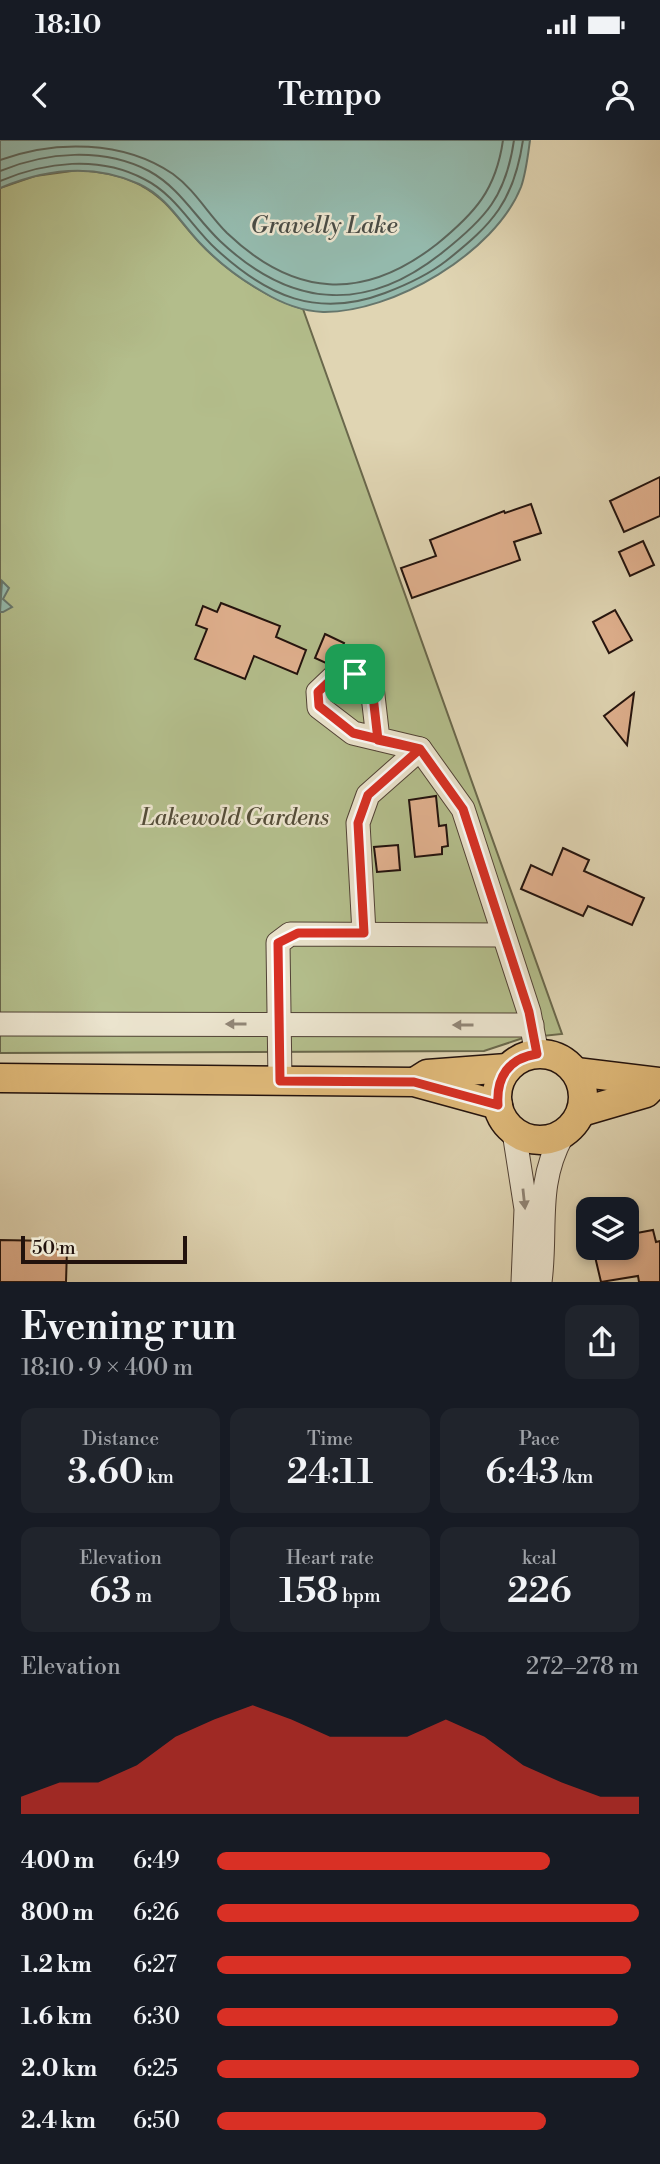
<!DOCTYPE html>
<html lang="en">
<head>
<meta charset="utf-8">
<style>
  :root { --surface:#171b24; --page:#20242c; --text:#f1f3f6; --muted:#9ea1a6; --accent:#d93025 }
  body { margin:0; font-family:"Libre Bodoni",serif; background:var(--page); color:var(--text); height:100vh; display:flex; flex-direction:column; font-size:26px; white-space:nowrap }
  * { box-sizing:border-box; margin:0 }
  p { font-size:23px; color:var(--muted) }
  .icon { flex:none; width:38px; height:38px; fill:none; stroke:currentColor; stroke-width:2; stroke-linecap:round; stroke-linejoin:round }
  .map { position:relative; height:1142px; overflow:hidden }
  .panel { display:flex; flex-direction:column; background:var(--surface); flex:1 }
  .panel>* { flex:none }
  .tools { position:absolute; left:576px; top:1057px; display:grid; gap:14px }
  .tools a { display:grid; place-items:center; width:63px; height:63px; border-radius:14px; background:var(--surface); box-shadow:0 4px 10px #0003; font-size:35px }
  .scale { position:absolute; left:21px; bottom:18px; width:166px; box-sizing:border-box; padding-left:7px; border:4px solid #22120d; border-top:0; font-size:19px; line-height:24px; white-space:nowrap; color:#22120d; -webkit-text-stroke:5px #ebe4ce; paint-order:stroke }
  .pin { position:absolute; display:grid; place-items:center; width:60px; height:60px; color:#fff; margin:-30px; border-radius:14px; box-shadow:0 4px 10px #0006 }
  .round { display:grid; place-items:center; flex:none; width:74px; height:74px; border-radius:14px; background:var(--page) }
  .overview { display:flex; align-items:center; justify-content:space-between; height:119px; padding:0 21px }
  h1 { font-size:38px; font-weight:600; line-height:52px }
  .stats { display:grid; grid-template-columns:repeat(3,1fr); gap:10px; height:119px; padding:7px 21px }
  .stats div { display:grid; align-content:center; border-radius:14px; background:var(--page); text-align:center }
  .stats b { font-size:35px; font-weight:600 }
  .stats small { font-size:19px; font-weight:400 }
  .stats p { font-size:19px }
  .chart { height:196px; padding:14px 21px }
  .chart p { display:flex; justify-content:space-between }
  .chart svg { width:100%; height:126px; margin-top:7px; fill:var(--accent); opacity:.7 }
  ul { padding:0 21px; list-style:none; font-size:23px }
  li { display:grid; grid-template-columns:112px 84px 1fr; align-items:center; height:52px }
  li i { height:18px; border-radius:9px; background:var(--accent) }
  .status { display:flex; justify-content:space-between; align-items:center; height:49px; padding:0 35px; background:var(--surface); direction:ltr }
  .status svg { height:19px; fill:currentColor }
  header { display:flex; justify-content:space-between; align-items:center; height:91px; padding:0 21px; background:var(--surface); font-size:32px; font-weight:600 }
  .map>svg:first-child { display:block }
  .green { fill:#b3bd8b; stroke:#6a684c; stroke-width:2 }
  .water { fill:#94b9ac; stroke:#66766c; stroke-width:2 }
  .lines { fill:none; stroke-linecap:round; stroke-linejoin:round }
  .shore { stroke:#5b665c; stroke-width:2 }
  .building { fill:#e0b08e; stroke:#22120d; stroke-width:2 }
  .minor-casing { stroke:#524336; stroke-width:25 }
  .major-casing { stroke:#22120d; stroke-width:31 }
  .minor { stroke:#ebe4ce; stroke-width:23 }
  .major { stroke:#e0ba7a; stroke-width:28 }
  .oneway { fill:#918677 }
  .route-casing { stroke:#fff; stroke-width:14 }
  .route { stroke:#d93025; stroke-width:9 }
  .labels { text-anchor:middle; stroke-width:5; stroke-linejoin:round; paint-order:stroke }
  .park-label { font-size:23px; font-style:italic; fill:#554e39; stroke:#ebe4ce }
  .water-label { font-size:24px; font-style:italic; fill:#4a4c45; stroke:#ebe4ce }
</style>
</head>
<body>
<div class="status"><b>18:10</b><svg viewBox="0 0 49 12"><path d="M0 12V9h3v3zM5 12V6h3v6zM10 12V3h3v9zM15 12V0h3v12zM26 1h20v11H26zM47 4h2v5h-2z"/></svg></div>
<header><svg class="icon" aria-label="back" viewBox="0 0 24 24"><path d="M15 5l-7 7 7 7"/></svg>Tempo<svg class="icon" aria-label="person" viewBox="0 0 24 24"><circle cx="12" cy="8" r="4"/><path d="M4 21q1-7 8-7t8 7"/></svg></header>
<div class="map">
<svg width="660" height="1142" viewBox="0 0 660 1142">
  <rect width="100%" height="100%" fill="#e0d5b3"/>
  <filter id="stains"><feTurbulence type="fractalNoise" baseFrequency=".00286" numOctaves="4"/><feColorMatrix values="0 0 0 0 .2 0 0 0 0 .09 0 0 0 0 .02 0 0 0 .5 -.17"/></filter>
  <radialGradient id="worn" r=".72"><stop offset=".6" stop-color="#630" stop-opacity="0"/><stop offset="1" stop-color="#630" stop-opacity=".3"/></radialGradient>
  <path class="green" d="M79,30C100,32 123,35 142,46C167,59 180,82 199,102C226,131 266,158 303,169L562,894L523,898L484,911L0,913V48L35,36Z"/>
  <g class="water">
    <path d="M0,0H530C528,15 526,33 521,47C495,113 392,173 323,172C301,171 281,163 263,152C240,139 218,122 200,103C180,82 167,57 139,44C93,23 45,29 0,48Z"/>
    <path d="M2,441L9,448L3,459L12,467L3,472H0Z"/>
  </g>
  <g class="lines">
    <g class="shore">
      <path d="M0,20C55,0 123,0 173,34C195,50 208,74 227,93C294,157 363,162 437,104C475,73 496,50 503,0"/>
      <path d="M0,31C46,12 103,7 149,31C180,48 195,77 220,101C291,168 366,174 443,112C486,78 506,56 514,0"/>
      <path d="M0,41C45,22 99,15 144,39C176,55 191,86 216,109C267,156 317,179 385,153C406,145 428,135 446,121C493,84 514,61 523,0"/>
    </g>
  </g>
  <g class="building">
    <path d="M660,337V376L624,392L610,361Z"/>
    <path d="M531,364L541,393L514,402L520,420L412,458L401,428L436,416L430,400L504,371L505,373Z"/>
    <path d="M643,401L654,425L630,436L619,412Z"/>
    <path d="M221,463L280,486L276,497L306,510L297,534L254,516L245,539L195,519L207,489L196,485L203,466L217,472Z"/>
    <path d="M615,470L632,500L609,513L593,482Z"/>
    <path d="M325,494L344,503L337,519L328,524L315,518Z"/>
    <path d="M634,553L627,605L604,576Z"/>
    <path d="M436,656L439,686L446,685L448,706L442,707V714L415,717L409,660Z"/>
    <path d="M398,705L400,730L377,732L374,707Z"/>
    <path d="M563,708L589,720L584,731L644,758L632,785L588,766L583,776L521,749L531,725L552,735Z"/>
    <path d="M653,1090L656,1102L660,1101V1142H639L638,1136L601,1142L593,1108H626V1095Z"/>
    <path d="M0,1100L52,1101V1104H57V1109H67L66,1142H0Z"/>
  </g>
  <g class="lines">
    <defs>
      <g id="minor">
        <path d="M378,599L372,547L355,534L338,533L318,552L319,567L353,593L420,609L463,669L529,872L537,914"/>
        <path d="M364,793L358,683L368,655L420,609"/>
        <path d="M0,884L532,885"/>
        <path d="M280,941L278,803L290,794L503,795"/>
        <path d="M514,992L526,1069L523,1142"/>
        <path d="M540,1142C547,1089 535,1045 562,996"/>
      </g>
      <g id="major">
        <circle cx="540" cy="957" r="43"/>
        <path d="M576,932L660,942"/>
        <path d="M0,938L414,942L498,965"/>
        <path d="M416,941L427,934L507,928"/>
        <path d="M581,972L646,953L656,943"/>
      </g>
    </defs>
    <use href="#minor" class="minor-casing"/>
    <use href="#major" class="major-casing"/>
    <use href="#minor" class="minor"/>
    <use href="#major" class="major"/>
  </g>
  <defs><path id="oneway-solid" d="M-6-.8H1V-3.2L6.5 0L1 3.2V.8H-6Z" transform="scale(1.75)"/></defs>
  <g class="oneway">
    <use href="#oneway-solid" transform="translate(236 884) rotate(-180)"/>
    <use href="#oneway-solid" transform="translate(463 885) rotate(-180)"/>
    <use href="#oneway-solid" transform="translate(524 1059) rotate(84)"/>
  </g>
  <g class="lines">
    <defs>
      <path id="route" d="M355,534L372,547L378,600L420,609L368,655L358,683L364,793H298L278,803L280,941L414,942L498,965C496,937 509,918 537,914L529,872L463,669L420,609L353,593L319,566L318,552L338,533L355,534"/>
    </defs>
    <use href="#route" class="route-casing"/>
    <use href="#route" class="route"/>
  </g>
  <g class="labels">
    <g class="park-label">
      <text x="235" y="685">Lakewold Gardens</text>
    </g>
    <g class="water-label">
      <text x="324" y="93">Gravelly Lake</text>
    </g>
  </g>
  <rect width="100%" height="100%" filter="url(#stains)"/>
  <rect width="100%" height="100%" fill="url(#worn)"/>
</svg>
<div class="tools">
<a><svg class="icon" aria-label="layers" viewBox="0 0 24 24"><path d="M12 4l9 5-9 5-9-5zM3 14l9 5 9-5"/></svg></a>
</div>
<div class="scale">50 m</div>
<div class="pin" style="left:355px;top:534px;background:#1e9e55"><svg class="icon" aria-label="arrive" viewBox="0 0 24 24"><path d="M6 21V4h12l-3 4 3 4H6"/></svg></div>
</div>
<section class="panel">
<div class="overview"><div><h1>Evening run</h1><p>18:10 · 9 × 400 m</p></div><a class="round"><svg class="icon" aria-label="share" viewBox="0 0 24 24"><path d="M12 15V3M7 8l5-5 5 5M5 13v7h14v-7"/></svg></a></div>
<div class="stats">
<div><p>Distance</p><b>3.60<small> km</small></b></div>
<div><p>Time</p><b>24:11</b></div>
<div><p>Pace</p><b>6:43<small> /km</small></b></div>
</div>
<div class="stats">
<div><p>Elevation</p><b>63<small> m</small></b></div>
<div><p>Heart rate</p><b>158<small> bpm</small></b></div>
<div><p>kcal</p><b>226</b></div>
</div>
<div class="chart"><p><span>Elevation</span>272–278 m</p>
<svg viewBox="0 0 160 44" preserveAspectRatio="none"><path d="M0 44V38L10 33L20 33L30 27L40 17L50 11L60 6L70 11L80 17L90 17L100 17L110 11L120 17L130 27L140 33L150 38L160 38V44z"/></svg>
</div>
<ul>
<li><b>400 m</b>6:49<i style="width:79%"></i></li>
<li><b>800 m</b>6:26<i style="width:100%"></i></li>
<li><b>1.2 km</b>6:27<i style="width:98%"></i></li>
<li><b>1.6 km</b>6:30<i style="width:95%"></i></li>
<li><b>2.0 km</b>6:25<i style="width:100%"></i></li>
<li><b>2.4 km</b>6:50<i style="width:78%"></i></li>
</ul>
</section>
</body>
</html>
